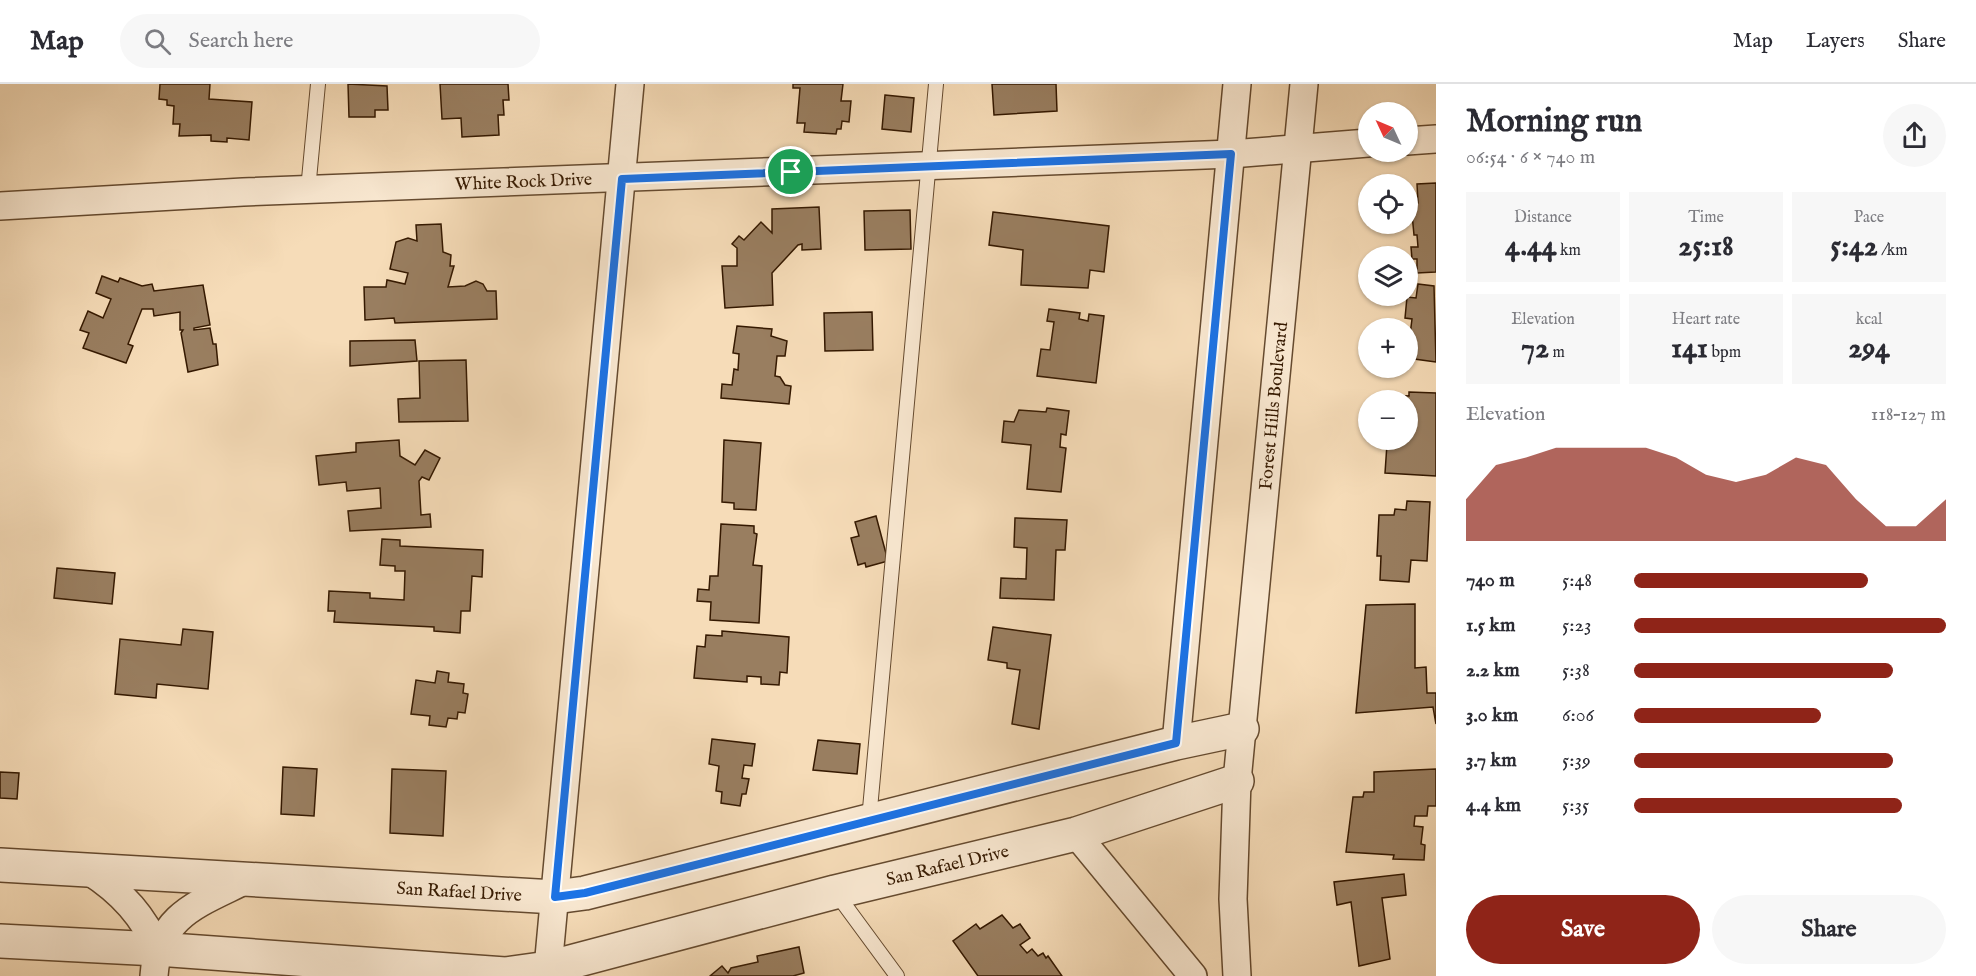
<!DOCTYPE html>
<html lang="en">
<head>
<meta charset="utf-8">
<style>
  :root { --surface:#fff; --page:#f7f7f7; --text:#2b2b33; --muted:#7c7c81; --line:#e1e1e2; --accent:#8f2418 }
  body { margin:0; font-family:"IM FELL English",serif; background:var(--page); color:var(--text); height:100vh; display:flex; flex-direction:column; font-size:22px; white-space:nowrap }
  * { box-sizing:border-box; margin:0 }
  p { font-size:20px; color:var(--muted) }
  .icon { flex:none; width:33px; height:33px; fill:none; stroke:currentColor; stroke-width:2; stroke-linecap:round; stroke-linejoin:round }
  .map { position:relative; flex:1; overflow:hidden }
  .drawer { display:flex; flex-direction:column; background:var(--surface); width:540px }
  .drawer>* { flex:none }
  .needle { width:39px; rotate:314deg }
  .tools { position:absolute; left:1358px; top:18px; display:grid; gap:12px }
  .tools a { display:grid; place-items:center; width:60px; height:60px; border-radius:50%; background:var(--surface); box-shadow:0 2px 4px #0004; font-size:30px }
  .pin { position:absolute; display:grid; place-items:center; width:51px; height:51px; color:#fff; margin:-26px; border:3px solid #fff; border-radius:50%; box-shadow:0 2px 6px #0007 }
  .round { display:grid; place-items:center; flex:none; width:63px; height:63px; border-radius:32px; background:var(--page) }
  .summary { display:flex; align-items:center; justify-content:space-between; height:102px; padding:0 30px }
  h1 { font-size:33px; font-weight:700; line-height:45px }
  .metrics { display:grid; grid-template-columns:repeat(3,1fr); gap:9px; height:102px; padding:6px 30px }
  .metrics div { display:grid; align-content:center; border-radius:0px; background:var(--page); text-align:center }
  .metrics b { font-size:30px; font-weight:700 }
  .metrics small { font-size:16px; font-weight:400 }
  .metrics p { font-size:16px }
  .chart { height:168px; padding:12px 30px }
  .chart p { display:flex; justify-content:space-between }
  .chart svg { width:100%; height:108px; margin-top:6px; fill:var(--accent); opacity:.7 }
  .button { display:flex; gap:12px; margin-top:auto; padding:12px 30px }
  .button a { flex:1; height:69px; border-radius:36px; background:var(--accent); color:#fff; font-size:24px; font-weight:700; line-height:69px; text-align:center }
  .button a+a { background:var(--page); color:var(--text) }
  ul { padding:0 30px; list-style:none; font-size:20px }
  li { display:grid; grid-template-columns:96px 72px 1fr; align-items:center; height:45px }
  li i { height:15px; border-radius:8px; background:var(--accent) }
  header { display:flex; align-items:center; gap:36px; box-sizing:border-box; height:84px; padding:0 30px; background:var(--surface); border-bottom:2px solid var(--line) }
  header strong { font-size:28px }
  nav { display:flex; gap:33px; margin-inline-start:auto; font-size:21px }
  .search { width:420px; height:54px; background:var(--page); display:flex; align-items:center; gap:15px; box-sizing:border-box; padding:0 21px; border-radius:33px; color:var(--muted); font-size:22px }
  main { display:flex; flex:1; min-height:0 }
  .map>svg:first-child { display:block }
  .building { fill:#997e60; stroke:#351901; stroke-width:1.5 }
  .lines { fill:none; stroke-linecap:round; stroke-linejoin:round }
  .service-casing { stroke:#654a2f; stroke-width:16 }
  .minor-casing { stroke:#654a2f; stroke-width:30 }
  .tertiary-casing { stroke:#654a2f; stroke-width:36 }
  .service { stroke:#f9e8d1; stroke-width:14 }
  .minor { stroke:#f9e8d1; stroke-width:27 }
  .tertiary { stroke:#f9e8d1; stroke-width:33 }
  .route-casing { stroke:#fff; stroke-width:12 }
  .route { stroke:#1a73e8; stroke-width:8 }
  .labels { text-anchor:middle; stroke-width:5; stroke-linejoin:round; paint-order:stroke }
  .street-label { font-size:18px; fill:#351901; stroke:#f9e8d1 }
</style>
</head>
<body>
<header>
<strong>Map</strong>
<div class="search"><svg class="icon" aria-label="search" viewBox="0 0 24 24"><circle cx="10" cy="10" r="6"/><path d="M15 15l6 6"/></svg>Search here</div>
<nav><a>Map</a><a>Layers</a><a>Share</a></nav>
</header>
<main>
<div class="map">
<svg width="1436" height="892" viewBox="0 0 1436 892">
  <rect width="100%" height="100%" fill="#f6dcb8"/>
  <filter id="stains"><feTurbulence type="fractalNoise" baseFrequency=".00333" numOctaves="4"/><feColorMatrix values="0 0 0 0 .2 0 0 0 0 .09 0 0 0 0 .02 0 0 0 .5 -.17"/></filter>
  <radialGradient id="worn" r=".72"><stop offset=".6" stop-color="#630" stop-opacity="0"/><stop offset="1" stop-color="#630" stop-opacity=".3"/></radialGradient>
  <g class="building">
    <path d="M160,0H210L209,15L252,18L249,56L227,54V58L211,57V51L179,52L180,40H173L174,22L167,21V16L159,15Z"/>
    <path d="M348,0L387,2L388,26H375V33H349Z"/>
    <path d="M440,0H508L509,16H503L504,31H498L499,51L462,53L461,34L442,35Z"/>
    <path d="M793,0H843L841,17H851L849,38L842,37L841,45H837L836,50L804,48L805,39H797L800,4H793Z"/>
    <path d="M992,0H1056L1057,27L994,31Z"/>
    <path d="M885,11L914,14L911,48L882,45Z"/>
    <path d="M1436,99V188L1417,189V175H1412L1411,163H1418L1417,151H1414L1412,130L1414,120L1418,119L1417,100Z"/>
    <path d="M819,123L821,165L802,166V160L798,161L772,189L773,221L725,224L722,182H737V164L732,160L739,152L744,156L761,138L772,149V125Z"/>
    <path d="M910,126L911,165L865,166L864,127Z"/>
    <path d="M993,128L1109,142L1104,188L1090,186L1088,204L1021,201L1023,166L989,161Z"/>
    <path d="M441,140L443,168L451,171L450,182H454L448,203L465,202L476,197L483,200L487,207H496L497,235L395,239L394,234L365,236L364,203H386L387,196L405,200L408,189L390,185L396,158L408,154L417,157L416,141Z"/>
    <path d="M102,192L118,198L120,194L142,202L152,200L154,207L203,201L210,241L194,244V246L210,244L213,260H216L218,281L188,288L181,249L183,246H180V228L154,232L153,225H142L128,260L133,262L126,279L83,264L89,249L80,246L88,227L103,234L111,215L96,209Z"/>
    <path d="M1418,200L1434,202L1436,278L1407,274V251H1410L1412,235L1405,234L1407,213L1416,214Z"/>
    <path d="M1049,225L1080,229L1079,235L1088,237L1089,230L1104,232L1096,299L1037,292L1041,265L1050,266L1054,238L1047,237Z"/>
    <path d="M872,228L873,266L825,267L824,229Z"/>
    <path d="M737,242L772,245L771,252L787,257L785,272H777L775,292L780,293L785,301L791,302L789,320L721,314L722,300L732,301L734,285L738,286L739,270L733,269Z"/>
    <path d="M415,256L417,277L350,282V257Z"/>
    <path d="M466,276L468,337L399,338L398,315L420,314L419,277Z"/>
    <path d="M1409,308L1436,309V392L1385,389L1387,360L1399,361L1400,356H1407V316H1394V311L1409,312Z"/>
    <path d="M1047,324L1069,327L1066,351L1061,350L1060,363L1066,364L1061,408L1027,405L1031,361L1002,358L1004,337L1014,338L1019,326L1046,328Z"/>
    <path d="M399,356L400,372L415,381L425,366L440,374L429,396L422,393L419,397L421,431L430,430L431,443L350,447L348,427L381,424L380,404L347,407L346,398L319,401L316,372L356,368V359Z"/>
    <path d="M724,356L761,359L756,426L734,425V419L722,418Z"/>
    <path d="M1407,417L1430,418L1427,477L1411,476L1409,498L1380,496L1381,472H1377L1379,431H1394L1395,425L1406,426Z"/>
    <path d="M876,432L888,477L866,483L865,479L858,481L851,454L859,452L855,438Z"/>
    <path d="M1015,434L1067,436L1065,466H1056L1054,516L1000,514L1001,494L1026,495L1027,464L1014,463Z"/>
    <path d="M721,440L754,442V449L757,450L753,481L762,482L759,539L710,536L711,518L697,517L698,505L709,506L710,492H718Z"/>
    <path d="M382,455L400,456V462L483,466L482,493L472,492L470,527H461L460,549L434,547V543L334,538L335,527H328L329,507L370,509V514L404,516L405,487H395V482L380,481Z"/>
    <path d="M57,484L115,489L112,520L54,514Z"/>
    <path d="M1415,520V584L1426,583L1427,609H1436V640L1433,623L1356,629L1366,521Z"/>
    <path d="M993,543L1051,551L1039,645L1012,640L1020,586L1007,584V579L988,576Z"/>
    <path d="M183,545L213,548L208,605L157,600L156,614L115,610L120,555L181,561Z"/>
    <path d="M722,547L789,553L787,589L780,588L779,601L761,600V593L747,592V598L694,594L697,562L705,563L706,551L722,552Z"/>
    <path d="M437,587L449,589L448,598L464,600L463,609L468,610L465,629L458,628L457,635L448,634L446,643L429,641L430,632L411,630L416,596L435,599Z"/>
    <path d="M712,655L755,660L752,682L744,681L742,694L749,695L746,710H742L740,722L721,719L722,708L716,707L719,682L709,680Z"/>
    <path d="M818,656L860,660L857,690L813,686Z"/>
    <path d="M283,683L317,685L314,732L281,730Z"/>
    <path d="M392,685L446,687L443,752L390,749Z"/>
    <path d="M1436,685V722H1428L1427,732H1415L1414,742L1423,743L1421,760L1425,761L1424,776L1393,775L1394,771L1346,768L1353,713H1363L1364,708H1374V688Z"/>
    <path d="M0,688L19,689L17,715L0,714Z"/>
    <path d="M1404,790L1406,811L1382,814L1390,875L1359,882L1351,818L1337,821L1334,798Z"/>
    <path d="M1002,831L1013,844L1020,840L1030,854L1020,861L1027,869L1032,865L1038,872L1043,869L1046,874L1048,872L1062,892H978L953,857L976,840L980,845Z"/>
    <path d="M799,863L804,889L793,892H710L722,882L728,889L731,884L758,878L757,872Z"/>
  </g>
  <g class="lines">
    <defs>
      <g id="service">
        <path d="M308,106L318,0"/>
        <path d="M869,736L936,0"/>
        <path d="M836,809L897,892"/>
      </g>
      <g id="minor">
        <path d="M1407,57L1436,55"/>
        <path id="s1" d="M0,122L243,108L1231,70L1368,59"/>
        <path d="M1176,659L1237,0"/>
        <path d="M1076,750L1193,892"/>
        <path d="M89,787C119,806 144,832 157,865"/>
        <path d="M548,884L630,0"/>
        <path d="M154,892C158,831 198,820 246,796"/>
        <path id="s2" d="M1237,892L1233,815L1237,697L1304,0"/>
      </g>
      <g id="tertiary">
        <path id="s3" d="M0,781L555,813L585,809L1176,659L1242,645"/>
        <path id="s4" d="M0,857L157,865L505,890L548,884L835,808L1076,750L1237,697"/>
      </g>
    </defs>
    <use href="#service" class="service-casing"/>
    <use href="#minor" class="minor-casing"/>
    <use href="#tertiary" class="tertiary-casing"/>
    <use href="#service" class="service"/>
    <use href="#minor" class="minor"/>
    <use href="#tertiary" class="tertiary"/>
  </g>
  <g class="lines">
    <defs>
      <path id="route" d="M1231,70L1176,659L585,809L555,813L622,95Z"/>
    </defs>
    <use href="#route" class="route-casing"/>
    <use href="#route" class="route"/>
  </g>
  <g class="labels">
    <g class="street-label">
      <text dy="6" stroke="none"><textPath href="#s1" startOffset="524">White Rock Drive</textPath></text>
      <text dy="6" stroke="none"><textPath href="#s2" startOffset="572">Forest Hills Boulevard</textPath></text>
      <text dy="6" stroke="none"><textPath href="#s4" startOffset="962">San Rafael Drive</textPath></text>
      <text dy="6" stroke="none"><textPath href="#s3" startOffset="460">San Rafael Drive</textPath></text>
    </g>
  </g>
  <rect width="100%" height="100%" filter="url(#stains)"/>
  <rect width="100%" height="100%" fill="url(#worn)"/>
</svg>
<div class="tools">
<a><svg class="needle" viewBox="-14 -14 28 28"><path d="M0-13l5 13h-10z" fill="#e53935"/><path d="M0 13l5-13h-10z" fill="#7c7c81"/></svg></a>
<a><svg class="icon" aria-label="locate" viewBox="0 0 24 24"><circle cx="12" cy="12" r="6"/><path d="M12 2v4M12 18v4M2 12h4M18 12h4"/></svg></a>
<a><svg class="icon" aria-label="layers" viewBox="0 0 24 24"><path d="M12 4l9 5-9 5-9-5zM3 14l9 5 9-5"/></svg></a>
<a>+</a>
<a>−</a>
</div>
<div class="pin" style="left:791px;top:88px;background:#1e9e55"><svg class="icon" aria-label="arrive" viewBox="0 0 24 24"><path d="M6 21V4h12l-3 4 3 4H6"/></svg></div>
</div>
<section class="drawer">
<div class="summary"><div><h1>Morning run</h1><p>06:54 · 6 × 740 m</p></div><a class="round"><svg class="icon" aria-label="share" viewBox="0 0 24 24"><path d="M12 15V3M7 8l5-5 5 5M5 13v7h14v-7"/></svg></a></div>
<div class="metrics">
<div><p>Distance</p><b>4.44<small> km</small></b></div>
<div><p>Time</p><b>25:18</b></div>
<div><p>Pace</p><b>5:42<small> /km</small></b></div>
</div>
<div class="metrics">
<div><p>Elevation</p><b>72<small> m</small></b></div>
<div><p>Heart rate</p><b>141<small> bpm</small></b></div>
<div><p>kcal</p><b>294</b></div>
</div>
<div class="chart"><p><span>Elevation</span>118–127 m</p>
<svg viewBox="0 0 160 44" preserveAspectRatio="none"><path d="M0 44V27L10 13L20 10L30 6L40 6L50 6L60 6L70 10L80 17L90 20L100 17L110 10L120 13L130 27L140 38L150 38L160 27V44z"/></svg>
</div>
<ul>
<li><b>740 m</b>5:48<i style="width:75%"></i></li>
<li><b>1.5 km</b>5:23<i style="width:100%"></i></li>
<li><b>2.2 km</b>5:38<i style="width:83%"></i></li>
<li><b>3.0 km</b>6:06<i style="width:60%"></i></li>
<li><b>3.7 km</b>5:39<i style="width:83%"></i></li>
<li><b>4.4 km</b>5:35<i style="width:86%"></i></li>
</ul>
<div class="button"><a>Save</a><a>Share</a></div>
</section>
</main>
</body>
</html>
